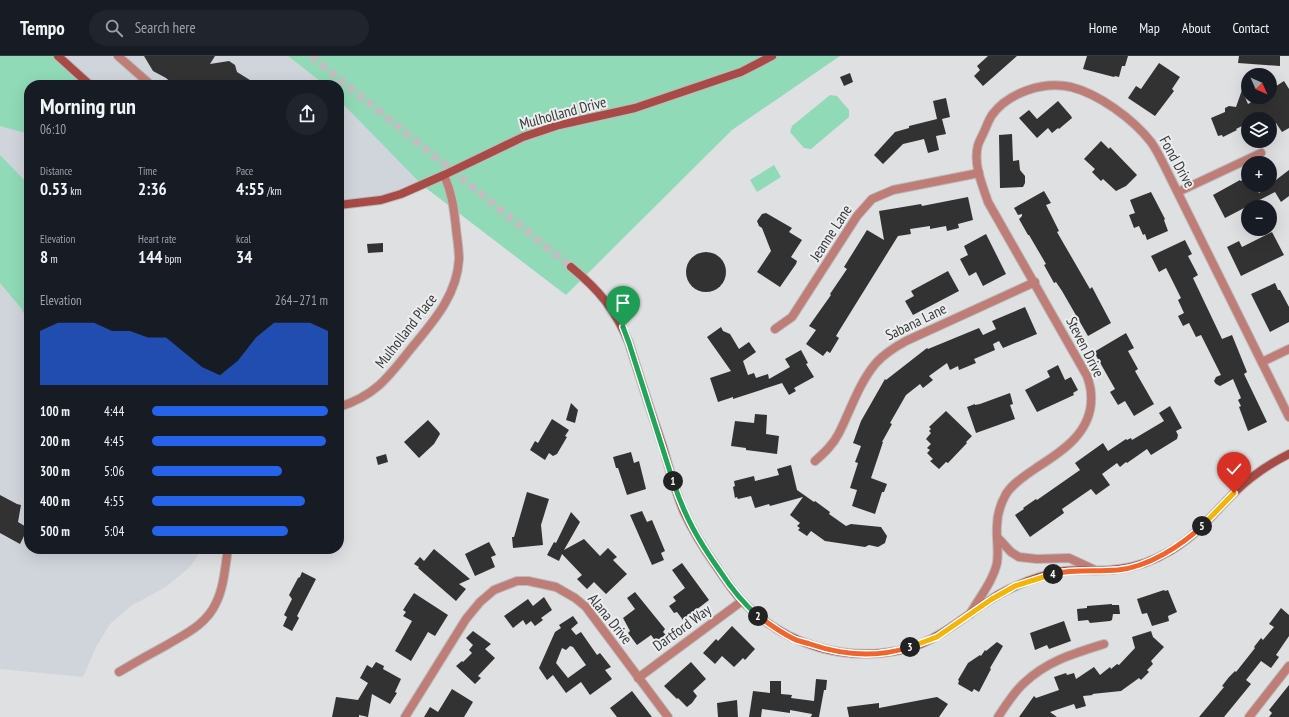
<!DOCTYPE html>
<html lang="en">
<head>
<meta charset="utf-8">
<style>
  :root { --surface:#171b24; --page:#20242c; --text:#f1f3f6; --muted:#9ea1a6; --line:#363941; --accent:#2563eb }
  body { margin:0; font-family:"PT Sans Narrow",sans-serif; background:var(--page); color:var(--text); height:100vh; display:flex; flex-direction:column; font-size:15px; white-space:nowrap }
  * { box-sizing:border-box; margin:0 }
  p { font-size:13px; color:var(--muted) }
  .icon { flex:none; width:22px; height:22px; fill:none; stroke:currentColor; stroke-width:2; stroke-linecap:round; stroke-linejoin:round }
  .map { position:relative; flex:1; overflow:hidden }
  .details { position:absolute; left:24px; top:24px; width:320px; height:474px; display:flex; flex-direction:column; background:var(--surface); border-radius:16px; box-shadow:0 4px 16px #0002 }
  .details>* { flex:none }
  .needle { width:26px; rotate:135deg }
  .controls { position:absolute; left:1241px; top:12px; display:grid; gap:8px }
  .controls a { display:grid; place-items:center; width:36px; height:36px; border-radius:50%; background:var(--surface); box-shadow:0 4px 16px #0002; font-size:20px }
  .pin { position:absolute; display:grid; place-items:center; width:34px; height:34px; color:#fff; margin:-41px -17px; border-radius:50% 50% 50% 0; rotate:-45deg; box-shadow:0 0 4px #0007 }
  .pin .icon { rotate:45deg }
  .km { position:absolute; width:20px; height:20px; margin:-10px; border-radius:50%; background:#222; color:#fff; font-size:11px; line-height:20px; text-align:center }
  .round { display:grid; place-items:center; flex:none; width:42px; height:42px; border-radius:21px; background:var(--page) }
  .overview { display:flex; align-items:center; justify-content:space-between; height:68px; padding:0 16px }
  h1 { font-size:22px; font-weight:700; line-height:30px }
  .stats { display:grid; grid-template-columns:repeat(3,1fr); gap:6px; height:68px; padding:4px 16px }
  .stats div { display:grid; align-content:center }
  .stats b { font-size:17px; font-weight:700 }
  .stats small { font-size:11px; font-weight:400 }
  .stats p { font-size:11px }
  .chart { height:112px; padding:8px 16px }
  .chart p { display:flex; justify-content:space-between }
  .chart svg { width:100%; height:72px; margin-top:4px; fill:var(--accent); opacity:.7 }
  ul { padding:0 16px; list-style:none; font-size:13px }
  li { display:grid; grid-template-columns:64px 48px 1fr; align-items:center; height:30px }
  li i { height:10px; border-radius:5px; background:var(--accent) }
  header { display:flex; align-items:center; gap:24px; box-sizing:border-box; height:56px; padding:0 20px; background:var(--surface); border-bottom:1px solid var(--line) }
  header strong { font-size:19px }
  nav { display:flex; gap:22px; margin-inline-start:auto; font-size:14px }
  .search { width:280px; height:36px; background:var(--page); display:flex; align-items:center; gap:10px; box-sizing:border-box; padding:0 14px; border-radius:22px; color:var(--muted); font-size:15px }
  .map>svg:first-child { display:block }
  .built { fill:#d0d5dc }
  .green { fill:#90dab7 }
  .building { fill:#333233; fill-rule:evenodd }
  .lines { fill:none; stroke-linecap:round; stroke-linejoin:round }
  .secondary-tunnel { stroke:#bebfbf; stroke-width:8; stroke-dasharray:8 4; stroke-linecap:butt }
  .minor-casing { stroke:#babbbc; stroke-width:10 }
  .secondary-casing { stroke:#babbbc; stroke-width:10 }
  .minor { stroke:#bf7d77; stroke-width:8 }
  .secondary { stroke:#a84a45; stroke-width:8 }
  .split-1-casing { stroke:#fff; stroke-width:8 }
  .split-2-casing { stroke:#fff; stroke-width:8 }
  .split-3-casing { stroke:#fff; stroke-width:8 }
  .split-4-casing { stroke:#fff; stroke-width:8 }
  .split-5-casing { stroke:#fff; stroke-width:8 }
  .split-6-casing { stroke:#fff; stroke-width:8 }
  .split-1 { stroke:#22a559; stroke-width:5 }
  .split-2 { stroke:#22a559; stroke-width:5 }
  .split-3 { stroke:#f0652b; stroke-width:5 }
  .split-4 { stroke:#f5b400; stroke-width:5 }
  .split-5 { stroke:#f0652b; stroke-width:5 }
  .split-6 { stroke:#f5b400; stroke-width:5 }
  .labels { text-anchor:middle; stroke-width:4; stroke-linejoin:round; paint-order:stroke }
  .street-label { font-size:15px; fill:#393939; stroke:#ecedee }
</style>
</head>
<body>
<header>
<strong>Tempo</strong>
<div class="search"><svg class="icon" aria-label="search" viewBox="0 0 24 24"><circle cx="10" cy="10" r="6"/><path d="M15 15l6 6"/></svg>Search here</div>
<nav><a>Home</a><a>Map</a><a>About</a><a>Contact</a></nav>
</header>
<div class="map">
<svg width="1289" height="661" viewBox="0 0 1289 661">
  <rect width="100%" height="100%" fill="#dfe0e1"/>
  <g class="built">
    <path d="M0,0L29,29V493H202L190,511L167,530L131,550L110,568L96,591L83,621L0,613Z"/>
    <path d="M58,0H288L325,29H90Z"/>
    <path d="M339,44L422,129L401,138L339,149Z"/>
  </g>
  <g class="green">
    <path d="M0,0H58L90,29H29V78L0,70Z"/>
    <path d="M288,0H840L732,74L566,239L422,129L339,44V29H325Z"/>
    <path d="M830,39L837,40L849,54V61L811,93L804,92L790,76L792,70Z"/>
    <path d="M0,99L29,129V267L21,252L0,227Z"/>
    <path d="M774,109L781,121L757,136L750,124Z"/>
  </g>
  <g class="building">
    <path d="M144,0H215L210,8L229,5L235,9L237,16L258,29H174L166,22L153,15Z"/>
    <path d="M988,0H1017L983,30L974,20L980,14L977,10Z"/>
    <path d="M1087,0H1128L1125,10H1122L1119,21L1115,20L1114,21L1083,13Z"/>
    <path d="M1239,0H1280V10L1238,7Z"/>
    <path d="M1159,7L1180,21L1172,33L1174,35L1155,60L1128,42L1136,30L1141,33Z"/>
    <path d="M850,17L853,26L844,30L840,21Z"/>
    <path d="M1284,25L1289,33V72L1282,76L1276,67L1275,68L1272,63H1248V67L1236,73L1237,74L1223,81L1222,79L1218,80L1211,62L1225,56V52L1229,50L1236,51L1242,34L1248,48L1259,41H1270V34Z"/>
    <path d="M946,42L950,61L942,63L946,78L936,80L939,94L928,97L924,83L903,88L883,108L874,99L895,76L909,72V70L937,63L933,45Z"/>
    <path d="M1058,45L1071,60L1072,62L1059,73L1058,72L1052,77L1048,72L1037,82L1019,62L1029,54L1037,63Z"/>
    <path d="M1012,78L1013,105L1019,104L1020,114L1025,120V127L1023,131L1000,132L999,79Z"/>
    <path d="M1101,85L1109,93L1110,91L1137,119L1126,130L1116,135L1103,123L1101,125L1092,116L1095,113L1084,103Z"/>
    <path d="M1289,114V140L1281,146L1275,136L1225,162L1213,139L1240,124V125L1248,122V129H1255L1259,137Z"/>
    <path d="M1044,135L1051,147L1046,149L1059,175L1057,176L1090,233L1092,231L1111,267L1088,280L1062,235L1056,226L1054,227L1044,209L1046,208L1029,179H1028L1019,163L1022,160V158L1018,159L1014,152Z"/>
    <path d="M1151,136L1165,163L1164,164L1168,175L1147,184L1145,178L1143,179L1139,170L1134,172L1129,159L1135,157L1130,144Z"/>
    <path d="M968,141L973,164L958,168L959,172L947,175L946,170L930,173V170L910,173L911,178L898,180L839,275L836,280L839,282L830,297L827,295L823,300L806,288L816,274L809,270L831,239L830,238L847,213L844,211L867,174L884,184L879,155L921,148L922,150Z"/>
    <path d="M766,157L792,172L789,176L802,184L791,201L797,205L796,208L780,231L757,216L771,195L762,172L759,170L757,165L762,158Z"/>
    <path d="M1272,176L1284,199L1241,220L1227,191L1239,185L1242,191Z"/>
    <path d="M986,178L1006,218L983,230L976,216L969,220L960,203L968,199L964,190Z"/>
    <path d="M1185,184L1192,198L1188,200L1198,219L1193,222L1222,283L1232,279L1247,316L1244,318L1267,366L1248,375L1239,351L1241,350L1238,344L1241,342L1233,323L1220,330L1216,328L1214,325L1216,321L1221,319L1201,279L1196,281L1189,267L1183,270L1178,260L1184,257L1178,244L1181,242L1166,212L1159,216L1151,200Z"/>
    <path d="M383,187V196L368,197L367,188Z"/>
    <circle cx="706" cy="216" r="20"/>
    <path d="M948,215L959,235L913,259L905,245L914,240L911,235Z"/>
    <path d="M1275,227L1278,234H1280L1289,251V266L1270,276L1251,238Z"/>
    <path d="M1025,251L1037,278L1003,292L999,285L993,288L995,294L974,303L976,307L959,314L958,310L950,314L947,307L929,320L933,324L923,332L920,328L906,339L890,367L892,368L882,386H883L871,422L887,428L884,436H882L875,458L852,450L857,434L850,432L858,407L855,406L861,390L853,387L861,365L885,323L886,324L927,292L928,293L979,272L983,279L996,273L992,265Z"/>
    <path d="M721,271L723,275L730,278L739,293L749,286L756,296L743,305L748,319L754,317L756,322L768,318L769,323L790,311L785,303L801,294L808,307L806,308L814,321L794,332L796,335L789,339L782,327L733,343V341L718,346L710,322L731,315L707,281Z"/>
    <path d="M1126,277L1134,292L1128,295L1138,313L1135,315L1154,348L1134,360L1125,345L1118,349L1110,336L1115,333L1094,296Z"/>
    <path d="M1058,309L1065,324L1071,321L1078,334L1073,337L1074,339L1037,356L1025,334L1050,321L1047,315Z"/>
    <path d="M1010,337L1013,348L1010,349L1015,363L976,377L967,351L975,348V349L980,348Z"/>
    <path d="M571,347L578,354L575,367L566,364Z"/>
    <path d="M1170,350L1182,372L1176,375L1178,379L1177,383L1151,399L1147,393L1127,407L1126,406L1120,411L1117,407L1102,418L1110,429L1096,439L1091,433L1062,453L1064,457L1030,481L1015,459L1024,453L1023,452L1036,443L1037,444L1080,414L1075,407L1103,387L1108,395L1126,383L1127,384L1131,382L1132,384L1164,365L1159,357Z"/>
    <path d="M946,355L972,380L966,386L967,387L948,407L946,406L939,413L930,405L933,403L927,397L930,394L927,392L931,388L926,383L931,377L929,375L931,373L929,371Z"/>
    <path d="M755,358L767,359L766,378L779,380L777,398L746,394V392L731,390L735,365L754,367Z"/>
    <path d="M552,363L569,374L565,380L567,381L557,398L553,400L549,397L545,404L530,394L535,385L538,387Z"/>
    <path d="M428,364L439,376L440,378L434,388L419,402L404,386Z"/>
    <path d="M631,396L634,407L639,405L646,433L627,439L618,412H616L613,401Z"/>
    <path d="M386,398L388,406L378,409L376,401Z"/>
    <path d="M791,409L797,434L814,446L815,445L830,456L829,458L846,470L851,468L881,471L887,480L885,487L878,491L869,489L865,491L825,485L811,475L807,480L798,474L800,472L797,470L800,467L790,459L803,441L770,450L769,448L755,452L751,440L738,443L737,441L735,442L733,431L735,430L734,425L754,420L755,425L779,419L777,413Z"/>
    <path d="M527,436L549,443L541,469L543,489L513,492L512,481H514Z"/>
    <path d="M0,439L17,448L21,449L18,466L28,472L20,488L0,477Z"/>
    <path d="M642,455L647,466L652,464L665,495L661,497L664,504L652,509L630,459Z"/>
    <path d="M571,456L580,466L564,494L584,483L600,500L608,492L617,501L613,504L627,518L606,538L594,526L587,533L577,523L582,519L562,498L559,505L547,499L554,486L556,487Z"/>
    <path d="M489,486L496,499L491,501L495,511L475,520L465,498Z"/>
    <path d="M434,493L470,523L459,528L466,533L456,545L418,512L419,511L414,508L420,501L424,505Z"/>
    <path d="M682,507L709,544L683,564L677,556L674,557L669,550L676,545L673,541L685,532L672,514Z"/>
    <path d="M302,516L316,523L297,560L299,562L292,575L283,570L287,561L284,559L292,543L289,539L298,522L300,521Z"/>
    <path d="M1164,534L1165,535L1168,534L1177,556L1168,560L1169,565L1152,570L1147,557L1142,558L1137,543Z"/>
    <path d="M635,536L665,573L663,576L666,579L656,586L651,579L637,589L628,577L630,575L623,562L635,553L627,542Z"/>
    <path d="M414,537L448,559L435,580L428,576L411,605L395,595L412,565L403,560L406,556L403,554Z"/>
    <path d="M544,541L552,554L541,562L543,564L535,570L531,565L526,569L523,564L513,572L504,560L528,543L533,550Z"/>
    <path d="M1112,548V549H1119L1120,558H1113L1112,564L1110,565L1090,567L1088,564L1078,565L1077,553L1087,552V550Z"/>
    <path d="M1281,552L1289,559V580L1276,599L1279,601L1271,612L1261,605L1246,624L1251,628L1224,661H1199L1224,631L1222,630L1229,621L1235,615L1236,616L1255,592L1254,591L1261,582L1263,584L1274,571L1269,568Z"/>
    <path d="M573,560L578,567L571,573L576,579L581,576L597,599L600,597L611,611L605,614L612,623L590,639L581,626L566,637L553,619L547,624L539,612L555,576L561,572L559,569ZM570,590L573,591L586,609L568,622L556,607L562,592L566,594Z"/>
    <path d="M1064,565L1071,585L1049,593L1047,589L1035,594L1030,577Z"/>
    <path d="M732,570L755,593L745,604L743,602L734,611L722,600L715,608L703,597L716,583L718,585Z"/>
    <path d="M473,575L491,588L485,593L495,602L478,620L481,622L475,628L456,610L462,605L463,606L472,597L469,594L473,589L466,582Z"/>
    <path d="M1151,575L1153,581L1164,591L1151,605L1153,608L1147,614L1149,616L1141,624L1139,622L1121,635L1092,638L1093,639L1083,640L1086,650L1076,653L1074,648L1050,656L1057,661H1019L1034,640L1036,642L1059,634L1054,621L1066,617L1067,619L1074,617L1076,623L1094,611L1100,619L1110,611L1111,613L1117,608L1119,609L1135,592L1132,581Z"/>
    <path d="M997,586L1003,590L990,612L991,613L979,636L974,633L972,636L958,628L959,625L958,624L968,607L980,599L981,600L985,594L986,595Z"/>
    <path d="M376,606L384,610L383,613L401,623L395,636L397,637L390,648L372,638L368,661L359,659V661H332L336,641L358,644L368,627L360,622L367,609L372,612Z"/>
    <path d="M691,606L706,623L693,635L697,640L692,647L687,651L678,642L677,643L664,630Z"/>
    <path d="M816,623L827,624L826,634H824L819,661H811L812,658L790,654V657L762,653L761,661H749L753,635L770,637V625H781V638L792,639L791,642L814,645Z"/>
    <path d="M1289,629V661H1269L1272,657L1269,654Z"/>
    <path d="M452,633L473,646L464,661H424L430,651L438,656Z"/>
    <path d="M632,635L652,661H617L610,652Z"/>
    <path d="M937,641L948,648L939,661H849L847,651L879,647V652Z"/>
    <path d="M737,644L738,661H718L717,647Z"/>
  </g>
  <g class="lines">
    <path class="secondary-tunnel" d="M311,0L571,211"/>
    <defs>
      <g id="minor">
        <path d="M118,0L151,29"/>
        <path d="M1178,136L1261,97"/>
        <path d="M775,273L792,261L857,160L872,143L893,134L979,117"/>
        <path d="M1262,306L1289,293"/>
        <path d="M339,351C374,340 387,323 409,295C431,268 457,241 459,203C459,193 457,182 456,172C454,153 452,137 444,119"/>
        <path d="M815,405C824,397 833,389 839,377C851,353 859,327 876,307C885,297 895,291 906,285L1035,226"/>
        <path d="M998,482L1011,496L1019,501L1037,503L1069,502L1095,514"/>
        <path d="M970,558C979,542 993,525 997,507C999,494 996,482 997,470C997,460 1001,447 1006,438C1013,427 1026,419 1036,412C1063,395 1094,375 1091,338C1091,332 1089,326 1087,320L988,146C982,128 973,108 978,89C979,86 981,82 983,78C986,72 988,65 992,59C1009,36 1044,25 1071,31C1099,38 1133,63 1151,86C1156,93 1160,101 1164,109L1289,361"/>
        <path d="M119,616C134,607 150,598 165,590C185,578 206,569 216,547C224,531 225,511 228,493"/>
        <path d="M638,622L742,545"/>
        <path d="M405,661L466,563L480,546L494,534L517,525H528L556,531L575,542L586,551L668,661"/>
        <path d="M998,661C1006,649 1014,636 1024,627C1047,605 1075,597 1104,588"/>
        <path d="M1249,661L1289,610"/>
      </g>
      <g id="secondary">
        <path d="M58,0L90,29"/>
        <path d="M339,149L381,144L401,138L444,119L523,81L559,69L635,52L741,16L772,0"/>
        <path d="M571,211C599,234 615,253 629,287C640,322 651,356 663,391C669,412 675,435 684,456C693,475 704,493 716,510C725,523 733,536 744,547C787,590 846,607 906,593C948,582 977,546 1016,530C1031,523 1048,518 1064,515C1082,513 1101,516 1119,513C1136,511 1155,504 1170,495C1196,480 1213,458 1234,437C1250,421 1269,408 1289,398"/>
      </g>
    </defs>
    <use href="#minor" class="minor-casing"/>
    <use href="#secondary" class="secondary-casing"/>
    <use href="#minor" class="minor"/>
    <use href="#secondary" class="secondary"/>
  </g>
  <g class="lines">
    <defs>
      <path id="split-1" d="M623,271L629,287L673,425"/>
      <path id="split-2" d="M673,425C685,461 698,484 720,515C731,532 743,547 758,560"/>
      <path id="split-3" d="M758,560C769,568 780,576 792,582C797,585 804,586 810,588C842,599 877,602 910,591"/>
      <path id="split-4" d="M910,591L937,581L992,543L1015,530L1053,518"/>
      <path id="split-5" d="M1053,518C1075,513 1096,516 1118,514C1148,511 1181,490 1202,470"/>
      <path id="split-6" d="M1202,470L1234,437"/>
    </defs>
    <use href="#split-1" class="split-1-casing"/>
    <use href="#split-2" class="split-2-casing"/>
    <use href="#split-3" class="split-3-casing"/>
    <use href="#split-4" class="split-4-casing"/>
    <use href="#split-5" class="split-5-casing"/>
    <use href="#split-6" class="split-6-casing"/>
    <use href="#split-1" class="split-1"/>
    <use href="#split-2" class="split-2"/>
    <use href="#split-3" class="split-3"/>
    <use href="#split-4" class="split-4"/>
    <use href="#split-5" class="split-5"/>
    <use href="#split-6" class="split-6"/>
  </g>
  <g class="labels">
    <g class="street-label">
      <text transform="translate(563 57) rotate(-15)" y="5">Mulholland Drive</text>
      <text transform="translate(1177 106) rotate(61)" y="5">Fond Drive</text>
      <text transform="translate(831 177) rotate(-57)" y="5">Jeanne Lane</text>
      <text transform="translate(916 266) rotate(-26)" y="5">Sabana Lane</text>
      <text transform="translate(406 275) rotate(-52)" y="5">Mulholland Place</text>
      <text transform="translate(1085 291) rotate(63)" y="5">Steven Drive</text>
      <text transform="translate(610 563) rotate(51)" y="5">Alana Drive</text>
      <text transform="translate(682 572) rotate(-36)" y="5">Dartford Way</text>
    </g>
  </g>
</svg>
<div class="controls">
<a><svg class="needle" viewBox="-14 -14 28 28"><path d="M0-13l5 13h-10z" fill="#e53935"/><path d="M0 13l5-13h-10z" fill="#9ea1a6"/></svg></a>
<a><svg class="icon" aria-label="layers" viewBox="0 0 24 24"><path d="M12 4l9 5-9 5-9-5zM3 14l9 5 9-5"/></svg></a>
<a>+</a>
<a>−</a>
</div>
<div class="pin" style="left:623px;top:271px;background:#1e9e55"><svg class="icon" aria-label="arrive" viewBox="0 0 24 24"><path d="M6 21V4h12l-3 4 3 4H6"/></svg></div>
<div class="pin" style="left:1234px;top:437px;background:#d93025"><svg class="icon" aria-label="check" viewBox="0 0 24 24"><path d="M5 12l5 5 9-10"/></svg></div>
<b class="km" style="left:673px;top:425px">1</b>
<b class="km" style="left:758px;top:560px">2</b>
<b class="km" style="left:910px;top:591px">3</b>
<b class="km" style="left:1053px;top:518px">4</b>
<b class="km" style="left:1202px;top:470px">5</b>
<section class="details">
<div class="overview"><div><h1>Morning run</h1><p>06:10</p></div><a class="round"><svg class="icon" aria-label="share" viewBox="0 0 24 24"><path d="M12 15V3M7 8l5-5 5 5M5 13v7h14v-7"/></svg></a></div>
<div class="stats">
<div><p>Distance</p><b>0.53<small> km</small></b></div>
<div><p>Time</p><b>2:36</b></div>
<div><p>Pace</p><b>4:55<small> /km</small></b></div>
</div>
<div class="stats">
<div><p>Elevation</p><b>8<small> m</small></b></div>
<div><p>Heart rate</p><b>144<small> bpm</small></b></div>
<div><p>kcal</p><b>34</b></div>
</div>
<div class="chart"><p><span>Elevation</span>264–271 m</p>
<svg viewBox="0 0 160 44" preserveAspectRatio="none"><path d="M0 44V11L10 6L20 6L30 6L40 11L50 11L60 15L70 15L80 24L90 33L100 38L110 29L120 15L130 6L140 6L150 6L160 11V44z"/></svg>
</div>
<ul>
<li><b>100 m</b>4:44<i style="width:100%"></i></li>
<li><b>200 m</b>4:45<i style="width:99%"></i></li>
<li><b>300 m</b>5:06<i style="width:74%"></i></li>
<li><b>400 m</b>4:55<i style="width:87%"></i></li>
<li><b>500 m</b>5:04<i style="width:77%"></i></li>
</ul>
</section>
</div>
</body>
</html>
